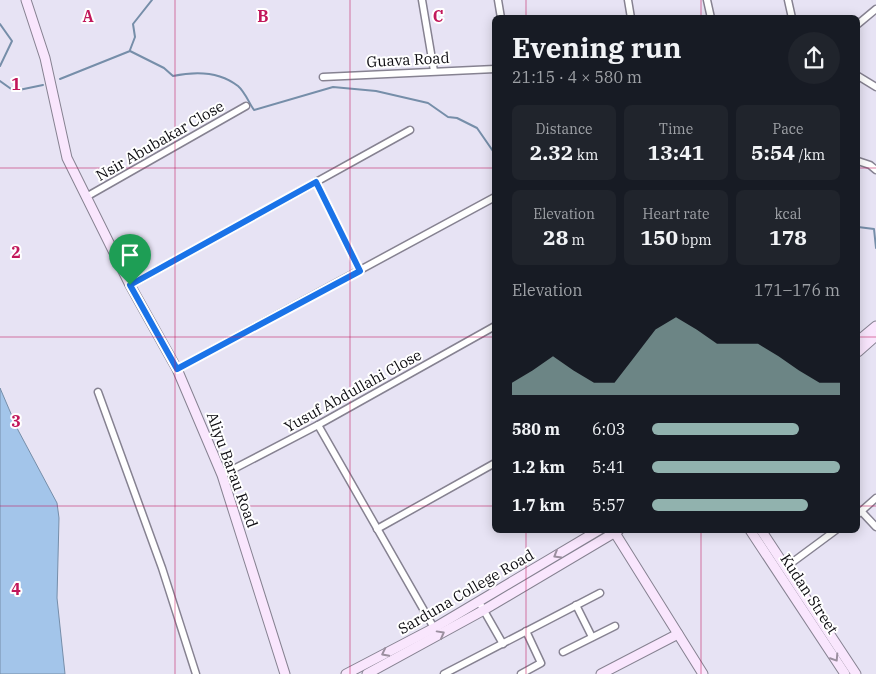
<!DOCTYPE html>
<html lang="en">
<head>
<meta charset="utf-8">
<style>
  :root { --surface:#171b24; --page:#20242c; --text:#f1f3f6; --muted:#9ea1a6; --accent:#91b2ae }
  body { margin:0; font-family:"IBM Plex Serif",serif; background:var(--page); color:var(--text); height:100vh; display:flex; flex-direction:column; font-size:19px; white-space:nowrap }
  * { box-sizing:border-box; margin:0 }
  p { font-size:16px; color:var(--muted) }
  .icon { flex:none; width:28px; height:28px; fill:none; stroke:currentColor; stroke-width:2; stroke-linecap:round; stroke-linejoin:round }
  .map { position:relative; flex:1; overflow:hidden }
  .drawer { position:absolute; left:492px; top:15px; width:368px; height:518px; display:flex; flex-direction:column; background:var(--surface); border-radius:8px; box-shadow:0 2px 12px #0003 }
  .drawer>* { flex:none }
  .pin { position:absolute; display:grid; place-items:center; width:42px; height:42px; color:#fff; margin:-51px -21px; border-radius:50% 50% 50% 0; rotate:-45deg; box-shadow:0 0 5px #0007 }
  .pin .icon { rotate:45deg }
  .round { display:grid; place-items:center; flex:none; width:52px; height:52px; border-radius:26px; background:var(--page) }
  .head { display:flex; align-items:center; justify-content:space-between; height:85px; padding:0 20px }
  h1 { font-size:28px; font-weight:800; line-height:38px }
  .stats { display:grid; grid-template-columns:repeat(3,1fr); gap:8px; height:85px; padding:5px 20px }
  .stats div { display:grid; align-content:center; border-radius:8px; background:var(--page); text-align:center }
  .stats b { font-size:21px; font-weight:800 }
  .stats small { font-size:14px; font-weight:400 }
  .stats p { font-size:14px }
  .chart { height:140px; padding:10px 20px }
  .chart p { display:flex; justify-content:space-between }
  .chart svg { width:100%; height:90px; margin-top:5px; fill:var(--accent); opacity:.7 }
  ul { padding:0 20px; list-style:none; font-size:16px }
  li { display:grid; grid-template-columns:80px 60px 1fr; align-items:center; height:38px }
  li i { height:12px; border-radius:6px; background:var(--accent) }
  .map>svg:first-child { display:block }
  .water { fill:#a3c5ea; stroke:#768ea9 }
  .lines { fill:none; stroke-linecap:round; stroke-linejoin:round }
  .stream { stroke:#768ea9; stroke-width:2 }
  .street-casing { stroke:#868291; stroke-width:9 }
  .secondary-casing { stroke:#868291; stroke-width:11 }
  .street { stroke:#fff; stroke-width:6 }
  .secondary { stroke:#f9e6fd; stroke-width:9 }
  .oneway { stroke:#9b8f9f }
  .route-casing { stroke:#fff; stroke-width:10 }
  .route { stroke:#1a73e8; stroke-width:6 }
  .grid { fill:none; stroke:#c2185b; stroke-width:1; stroke-opacity:0.55 }
  .labels { text-anchor:middle; stroke-width:4; stroke-linejoin:round; paint-order:stroke }
  .street-label { font-size:15px; fill:#0d0c11; stroke:#fff }
  .grid-label { font-size:16px; text-anchor:middle; font-weight:bold; fill:#c2185b; stroke:#fff; stroke-width:4; stroke-linejoin:round; paint-order:stroke }
</style>
</head>
<body>
<div class="map">
<svg width="876" height="674" viewBox="0 0 876 674">
  <rect width="100%" height="100%" fill="#e7e3f4"/>
  <path class="water" d="M0,388L18,430L57,503L59,518L57,598L65,674H0Z"/>
  <g class="lines">
    <g class="stream">
      <path d="M0,24L12,41L0,66"/>
      <path d="M130,50L135,37L133,24L152,0"/>
      <path d="M60,79L130,51L164,68L173,76C196,71 219,71 238,86C245,92 249,103 254,110L333,87L376,91L428,103L448,117L457,118L477,128L495,154"/>
      <path d="M0,81L14,91L43,85"/>
      <path d="M858,227L874,229L876,248"/>
    </g>
    <defs>
      <g id="street">
        <path d="M422,0L434,71"/>
        <path d="M498,0L501,18"/>
        <path d="M628,0L631,18"/>
        <path d="M707,0L711,18"/>
        <path d="M788,0L792,18"/>
        <path d="M858,24L876,9"/>
        <path d="M858,76L876,87"/>
        <path d="M323,77L495,69"/>
        <path d="M858,161L870,165L876,170"/>
        <path d="M316,182L360,271"/>
        <path d="M86,197L246,106"/>
        <path d="M130,285L410,130"/>
        <path d="M177,369L495,197"/>
        <path d="M98,392L162,568L196,674"/>
        <path d="M318,425L434,628"/>
        <path d="M222,475L318,425L495,326"/>
        <path d="M861,511L876,527"/>
        <path d="M858,514L876,498"/>
        <path d="M377,529L495,463"/>
        <path d="M786,567L836,530"/>
        <path d="M479,602L503,644"/>
        <path d="M576,605L592,637"/>
        <path d="M563,652L615,626"/>
        <path d="M444,674L600,593"/>
        <path d="M521,674L541,663L526,631"/>
      </g>
      <g id="secondary">
        <path d="M26,0L45,58L67,158L130,285L177,369L222,475L285,674"/>
        <path d="M858,341L876,326"/>
        <path d="M858,352L876,336"/>
        <path d="M750,530L845,674"/>
        <path d="M761,530L856,674"/>
        <path d="M615,533L703,674"/>
        <path d="M346,674L434,628L599,530"/>
        <path d="M367,674L484,610L619,530"/>
        <path d="M601,674L678,634"/>
      </g>
    </defs>
    <use href="#street" class="street-casing"/>
    <use href="#secondary" class="secondary-casing"/>
    <use href="#street" class="street"/>
    <use href="#secondary" class="secondary"/>
  </g>
  <defs><path id="oneway-chevron" d="M-2-3.5L2.5 0L-2 3.5" fill="none" stroke-width="1.6" stroke-linecap="round" stroke-linejoin="round" transform="scale(1.25)"/></defs>
  <g class="oneway">
    <use href="#oneway-chevron" transform="translate(557 555) rotate(149)"/>
    <use href="#oneway-chevron" transform="translate(441 634) rotate(-29)"/>
    <use href="#oneway-chevron" transform="translate(385 653) rotate(153)"/>
    <use href="#oneway-chevron" transform="translate(835 658) rotate(57)"/>
  </g>
  <g class="lines">
    <defs>
      <path id="route" d="M316,182L360,271L177,369L130,285Z"/>
    </defs>
    <use href="#route" class="route-casing"/>
    <use href="#route" class="route"/>
  </g>
  <path class="grid" d="M175,0V674M350,0V674M526,0V18M701,0V18M0,168H495M858,168H876M0,337H495M858,337H876M0,506H495M858,506H876M526,530V674M701,530V674"/>
  <g class="labels">
    <g class="street-label">
      <text transform="translate(408 60) rotate(-3)" y="5">Guava Road</text>
      <text transform="translate(160 141) rotate(-30)" y="5">Nsir Abubakar Close</text>
      <text transform="translate(353 391) rotate(-29)" y="5">Yusuf Abdullahi Close</text>
      <text transform="translate(232 470) rotate(70)" y="5">Aliyu Barau Road</text>
      <text transform="translate(466 592) rotate(-30)" y="5">Sarduna College Road</text>
      <text transform="translate(809 594) rotate(57)" y="5">Kudan Street</text>
    </g>
  </g>
  <g class="grid-label">
    <text x="88" y="22">A</text>
    <text x="263" y="22">B</text>
    <text x="438" y="22">C</text>
    <text x="16" y="90">1</text>
    <text x="16" y="258">2</text>
    <text x="16" y="427">3</text>
    <text x="16" y="595">4</text>
  </g>
</svg>
<div class="pin" style="left:130px;top:285px;background:#1e9e55"><svg class="icon" aria-label="arrive" viewBox="0 0 24 24"><path d="M6 21V4h12l-3 4 3 4H6"/></svg></div>
<section class="drawer">
<div class="head"><div><h1>Evening run</h1><p>21:15 · 4 × 580 m</p></div><a class="round"><svg class="icon" aria-label="share" viewBox="0 0 24 24"><path d="M12 15V3M7 8l5-5 5 5M5 13v7h14v-7"/></svg></a></div>
<div class="stats">
<div><p>Distance</p><b>2.32<small> km</small></b></div>
<div><p>Time</p><b>13:41</b></div>
<div><p>Pace</p><b>5:54<small> /km</small></b></div>
</div>
<div class="stats">
<div><p>Elevation</p><b>28<small> m</small></b></div>
<div><p>Heart rate</p><b>150<small> bpm</small></b></div>
<div><p>kcal</p><b>178</b></div>
</div>
<div class="chart"><p><span>Elevation</span>171–176 m</p>
<svg viewBox="0 0 160 44" preserveAspectRatio="none"><path d="M0 44V38L10 32L20 25L30 32L40 38L50 38L60 25L70 12L80 6L90 12L100 19L110 19L120 19L130 25L140 32L150 38L160 38V44z"/></svg>
</div>
<ul>
<li><b>580 m</b>6:03<i style="width:78%"></i></li>
<li><b>1.2 km</b>5:41<i style="width:100%"></i></li>
<li><b>1.7 km</b>5:57<i style="width:83%"></i></li>
</ul>
</section>
</div>
</body>
</html>
